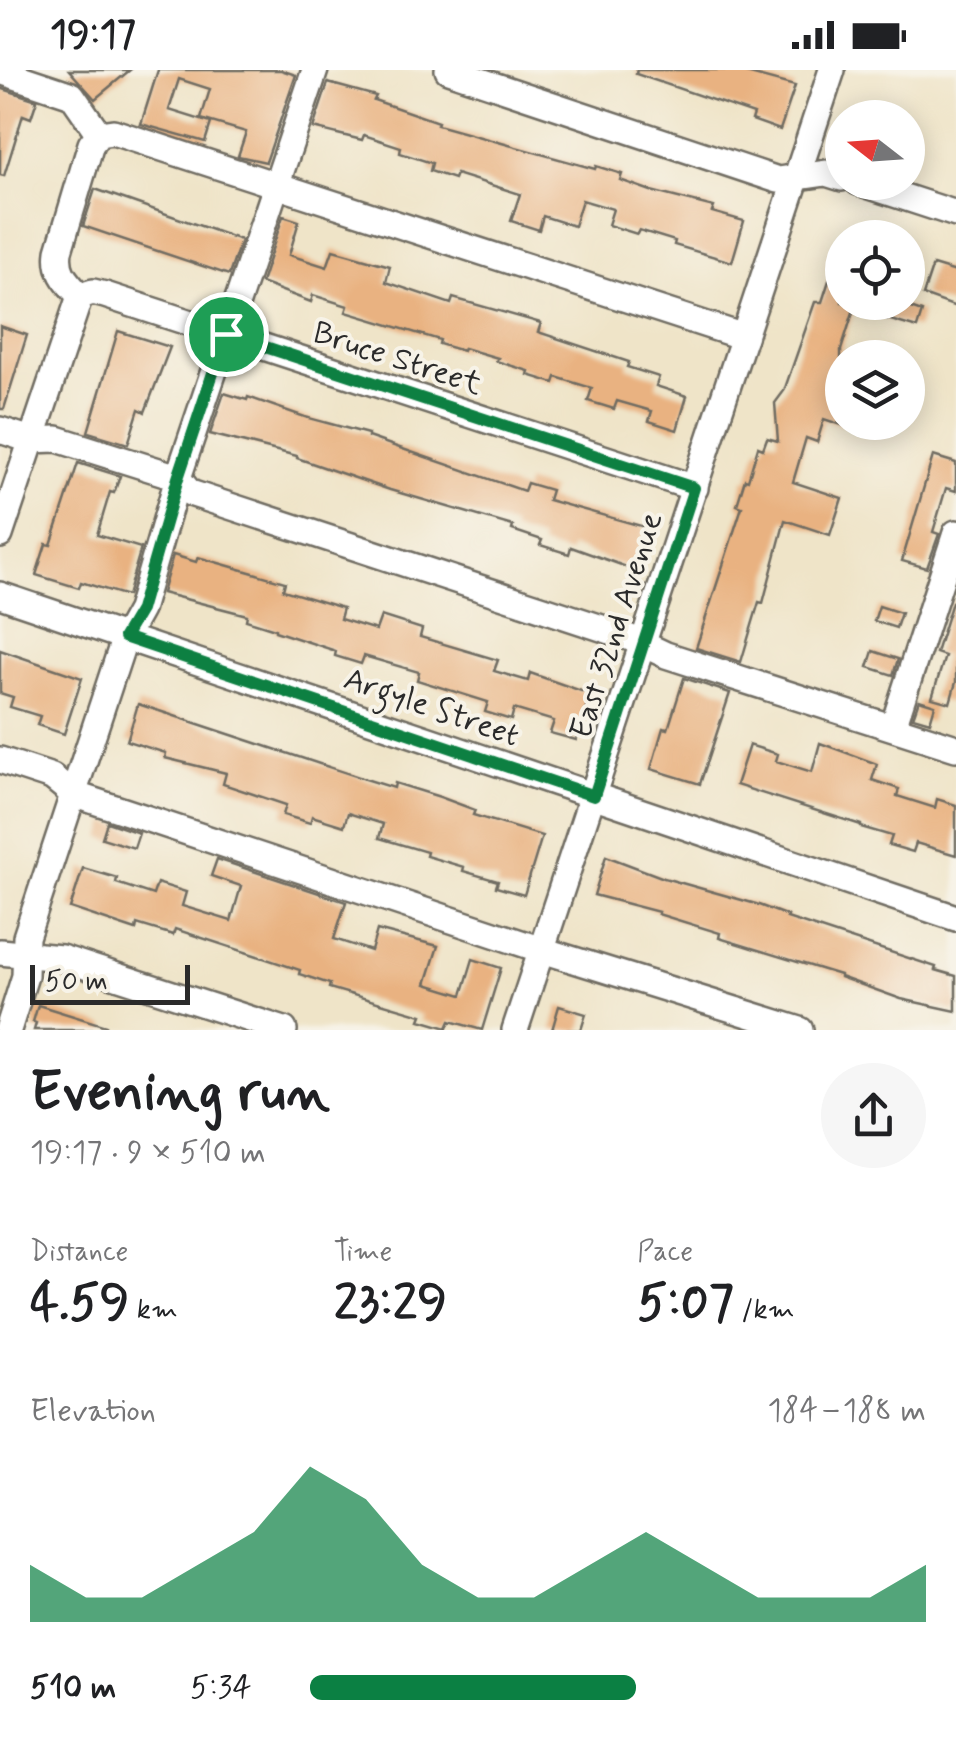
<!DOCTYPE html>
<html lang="en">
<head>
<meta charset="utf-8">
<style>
  :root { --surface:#fff; --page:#f6f6f6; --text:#202124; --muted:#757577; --accent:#0b8043 }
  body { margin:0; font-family:Mynerve,sans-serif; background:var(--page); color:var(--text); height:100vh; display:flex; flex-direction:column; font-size:38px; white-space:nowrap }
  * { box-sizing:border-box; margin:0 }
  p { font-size:32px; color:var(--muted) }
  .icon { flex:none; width:55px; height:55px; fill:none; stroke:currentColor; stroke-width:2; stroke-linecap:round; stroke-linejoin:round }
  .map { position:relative; height:960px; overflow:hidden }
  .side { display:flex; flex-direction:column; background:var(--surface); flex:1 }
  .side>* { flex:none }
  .needle { width:65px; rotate:287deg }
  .tools { position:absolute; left:825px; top:30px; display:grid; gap:20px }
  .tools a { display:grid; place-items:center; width:100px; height:100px; border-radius:50%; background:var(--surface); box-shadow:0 5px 25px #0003; font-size:50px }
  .scale { position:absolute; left:30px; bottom:25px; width:160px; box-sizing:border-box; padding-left:10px; border:5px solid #2b2b2b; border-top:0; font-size:28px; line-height:35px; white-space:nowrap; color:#2b2b2b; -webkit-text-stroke:8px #f7f3e8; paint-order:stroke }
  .pin { position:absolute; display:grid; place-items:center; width:85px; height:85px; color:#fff; margin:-42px; border:5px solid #fff; border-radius:50%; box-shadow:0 2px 10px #0007 }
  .round { display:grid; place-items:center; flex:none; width:105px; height:105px; border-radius:52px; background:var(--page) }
  .head { display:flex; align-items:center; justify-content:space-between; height:170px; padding:0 30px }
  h1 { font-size:55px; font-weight:800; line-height:75px }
  .figures { display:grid; grid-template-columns:repeat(3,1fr); gap:15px; height:170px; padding:10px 30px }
  .figures div { display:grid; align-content:center }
  .figures b { font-size:50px; font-weight:800 }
  .figures small { font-size:28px; font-weight:400 }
  .figures p { font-size:28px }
  .chart { height:280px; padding:20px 30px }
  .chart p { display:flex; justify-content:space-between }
  .chart svg { width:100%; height:180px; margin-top:10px; fill:var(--accent); opacity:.7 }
  ul { padding:0 30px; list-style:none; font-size:32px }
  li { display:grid; grid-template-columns:160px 120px 1fr; align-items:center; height:75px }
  li i { height:25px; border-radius:12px; background:var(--accent) }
  .status { display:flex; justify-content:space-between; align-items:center; height:70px; padding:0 50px; background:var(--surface); direction:ltr }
  .status svg { height:28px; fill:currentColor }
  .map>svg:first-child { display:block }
  .building { fill:#e9b281 }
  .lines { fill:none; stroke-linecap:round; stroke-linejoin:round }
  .minor-casing { stroke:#706c62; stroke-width:30 }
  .minor { stroke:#fff; stroke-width:25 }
  .route-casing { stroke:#fff; stroke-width:20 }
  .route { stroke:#0b8043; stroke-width:12 }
  .labels { text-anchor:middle; stroke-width:8; stroke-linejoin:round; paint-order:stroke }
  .street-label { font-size:32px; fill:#2b2b2b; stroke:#f7f3e8 }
</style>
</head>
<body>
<div class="status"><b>19:17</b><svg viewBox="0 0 49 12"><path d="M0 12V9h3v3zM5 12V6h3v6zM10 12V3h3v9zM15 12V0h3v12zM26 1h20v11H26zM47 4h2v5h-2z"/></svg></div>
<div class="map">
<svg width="956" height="960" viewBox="0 0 956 960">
  <rect width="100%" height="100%" fill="#f7f3e8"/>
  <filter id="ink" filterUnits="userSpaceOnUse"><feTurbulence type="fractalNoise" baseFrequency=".01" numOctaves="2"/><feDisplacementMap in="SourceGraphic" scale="20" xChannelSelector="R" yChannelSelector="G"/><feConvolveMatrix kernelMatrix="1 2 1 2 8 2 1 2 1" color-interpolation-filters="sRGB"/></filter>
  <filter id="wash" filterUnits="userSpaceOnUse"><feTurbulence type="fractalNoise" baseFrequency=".0048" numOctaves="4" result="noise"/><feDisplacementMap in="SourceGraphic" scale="40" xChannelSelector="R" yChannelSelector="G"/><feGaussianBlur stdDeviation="2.25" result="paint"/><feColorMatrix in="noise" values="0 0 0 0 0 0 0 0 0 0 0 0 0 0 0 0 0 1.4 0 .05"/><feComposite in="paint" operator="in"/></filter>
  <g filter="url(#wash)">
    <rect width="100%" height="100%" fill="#efe4c8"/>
    <g id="blocks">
      <g class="building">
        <path d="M69,0H130L95,29Z"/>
        <path d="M158,0H281L296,5L266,92L238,86L246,62L201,49L210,19L179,9L169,40L211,53L205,72L141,54Z"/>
        <path d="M637,0H735L795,16L780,60L752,50L754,44L636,4Z"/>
        <path d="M328,13L376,26L374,30L438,52L437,55L595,99L596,96L622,104L620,110L651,121L714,137L712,142L744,151L732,192L674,175L675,171L639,160L637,164L608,155L613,139L582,130L574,156L543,146L539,160L511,151L520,124L456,104L454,109L430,101L432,93L400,83L401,77L364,65L362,70L313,58Z"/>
        <path d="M0,18L37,30L31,48L23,45L4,106L0,105Z"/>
        <path d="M95,119L241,170L229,205L83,156Z"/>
        <path d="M283,146L299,151L289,185L327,197L333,180L390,196L386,212L451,234L453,228L541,253L538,262L629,292L627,297L659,307L656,316L687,326L677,360L649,351L652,341L617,331L614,339L588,331L592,318L556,307L554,313L528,305L529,301L496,291L498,288L464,278L463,281L439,274L440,270L346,242L348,236L313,225L311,232L261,213Z"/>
        <path d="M839,180H842V232H893L922,242L917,258L854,239L841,280L842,355L824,349L817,372L806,368L793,412L842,428L830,465L785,450L763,533L759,532L741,592L696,578L742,437L737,435L745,409L748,410L758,377L763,379L767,368L778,371L775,333L784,321L815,232H822Z"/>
        <path d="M933,195L956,202V237L923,225Z"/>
        <path d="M0,256L27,265L4,339H0Z"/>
        <path d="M118,261L170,277L145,342L139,339L128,374L88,362Z"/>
        <path d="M224,323L247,330L248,327L305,347L368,364V367L524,421L527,413L551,420L548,430L645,457L632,499L571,477L569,484L540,475L542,470L512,460L513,456L390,420L297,388V386L210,364Z"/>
        <path d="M933,386L956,393V421L946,418L933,462L939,464L927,498L902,491Z"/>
        <path d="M78,393L120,406L114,423L110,422L97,465L141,478L127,526L81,512L79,518L36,505L46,474L51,475Z"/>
        <path d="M173,485L196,492L198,487L285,512L283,520L343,538L340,549L376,560L381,546L422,559L420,567L498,590L494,601L528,611L530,603L590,624L576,670L550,663L554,651L514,639L511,650L485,642L488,632L417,610L419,602L364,586L361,594L335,586L336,581L275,561V559L246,550L247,545L162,523Z"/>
        <path d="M952,532L956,533V612L950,633L932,628L945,586L936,583Z"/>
        <path d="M879,536L901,543L896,558L874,551Z"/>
        <path d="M0,580L82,608L64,664L37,655L40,646L10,637L13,627L0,623Z"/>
        <path d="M873,581L898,589L893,605L868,597Z"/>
        <path d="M684,608L730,623L700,714L651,699L663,658L668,659Z"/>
        <path d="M919,630L935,635L930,652L913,647Z"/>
        <path d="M138,634L359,707L394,718L395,713L440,727L475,740L473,745L542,766L524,825L496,817L498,811L463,801L464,797L426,786L427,782L379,768L383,754L348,743L344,756L312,746L310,753L283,745L286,735L223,714L226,703L165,688L166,683L127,671Z"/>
        <path d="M820,673L877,694L872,710L899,719L897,726L935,738L937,729L956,735V785L916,773L913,782L889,775L892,766L861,757V755L736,715L749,675L778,684L776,691L812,702Z"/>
        <path d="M107,752L139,763L134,778L102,768Z"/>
        <path d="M606,786L664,808L756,834L788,846L787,848L936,897L935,900L956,906V941L901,929L840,907V905L719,868L720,863L658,844L659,842L594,825Z"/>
        <path d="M217,789L346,832L334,869L371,881L377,860L438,876L426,914L462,925L473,889L501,898L482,960L450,951L447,958L420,950L422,945L329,918L330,914L299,904L300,900L175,859L173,865L137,854L136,860L70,838L83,798L117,808L116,813L153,825L157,813L186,822L182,836L231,851L241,816L211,806Z"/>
        <path d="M38,935L106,956L105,960H34L36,953L33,952Z"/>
        <path d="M559,936L586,944L581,960H552Z"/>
      </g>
    </g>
  </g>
  <g filter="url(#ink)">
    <use href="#blocks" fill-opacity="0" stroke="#706c62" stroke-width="2.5"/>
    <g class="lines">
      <defs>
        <g id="minor">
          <path d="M448,0L778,110L826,103L842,108"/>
          <path d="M0,1L72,25L99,64"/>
          <path d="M858,112L956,144"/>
          <path d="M80,226C66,211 56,202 59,181L91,74L99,64L113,62L744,267"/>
          <path d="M80,226L93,222L105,225L695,418"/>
          <path d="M0,360L31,370L57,369L165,403L178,408L190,423L626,566L666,585L956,678"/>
          <path d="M0,465L80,226"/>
          <path d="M0,525L956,848"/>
          <path d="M893,657L956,463"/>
          <path d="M0,690L52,707L73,724L542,880L800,960"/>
          <path d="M0,882L61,888L284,960"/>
          <path d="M8,960L25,906L26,867L125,567L140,540L178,408L315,0"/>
          <path d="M515,960L832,0"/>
        </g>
      </defs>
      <use href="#minor" class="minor-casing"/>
      <use href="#minor" class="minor"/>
    </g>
  </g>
  <g class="lines" filter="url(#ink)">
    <defs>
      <path id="route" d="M226,264L694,418L594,726L124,567L140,540L178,408Z"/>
    </defs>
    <use href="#route" class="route-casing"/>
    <use href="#route" class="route"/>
  </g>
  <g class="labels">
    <g class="street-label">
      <text transform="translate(398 287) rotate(18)" y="11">Bruce Street</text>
      <text transform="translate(615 555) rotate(-72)" y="11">East 32nd Avenue</text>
      <text transform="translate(432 636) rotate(19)" y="11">Argyle Street</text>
    </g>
  </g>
</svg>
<div class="tools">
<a><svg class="needle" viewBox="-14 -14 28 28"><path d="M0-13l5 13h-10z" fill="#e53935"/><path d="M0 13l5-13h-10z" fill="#757577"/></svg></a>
<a><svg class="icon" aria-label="locate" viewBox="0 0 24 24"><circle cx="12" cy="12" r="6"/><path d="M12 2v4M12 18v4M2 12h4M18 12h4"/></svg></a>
<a><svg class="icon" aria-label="layers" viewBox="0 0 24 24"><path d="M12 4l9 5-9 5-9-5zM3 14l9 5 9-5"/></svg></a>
</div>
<div class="scale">50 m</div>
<div class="pin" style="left:226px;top:264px;background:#1e9e55"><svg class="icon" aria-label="arrive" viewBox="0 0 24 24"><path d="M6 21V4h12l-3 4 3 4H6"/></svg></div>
</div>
<section class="side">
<div class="head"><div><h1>Evening run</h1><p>19:17 · 9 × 510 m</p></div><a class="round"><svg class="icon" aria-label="share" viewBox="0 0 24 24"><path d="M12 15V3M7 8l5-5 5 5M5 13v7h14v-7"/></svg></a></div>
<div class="figures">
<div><p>Distance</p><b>4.59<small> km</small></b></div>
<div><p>Time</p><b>23:29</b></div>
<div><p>Pace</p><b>5:07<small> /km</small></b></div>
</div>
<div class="chart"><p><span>Elevation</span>184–188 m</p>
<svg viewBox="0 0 160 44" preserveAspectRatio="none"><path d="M0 44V30L10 38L20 38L30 30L40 22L50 6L60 14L70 30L80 38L90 38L100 30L110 22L120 30L130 38L140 38L150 38L160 30V44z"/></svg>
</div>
<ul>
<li><b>510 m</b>5:34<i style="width:53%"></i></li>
</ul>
</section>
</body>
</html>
